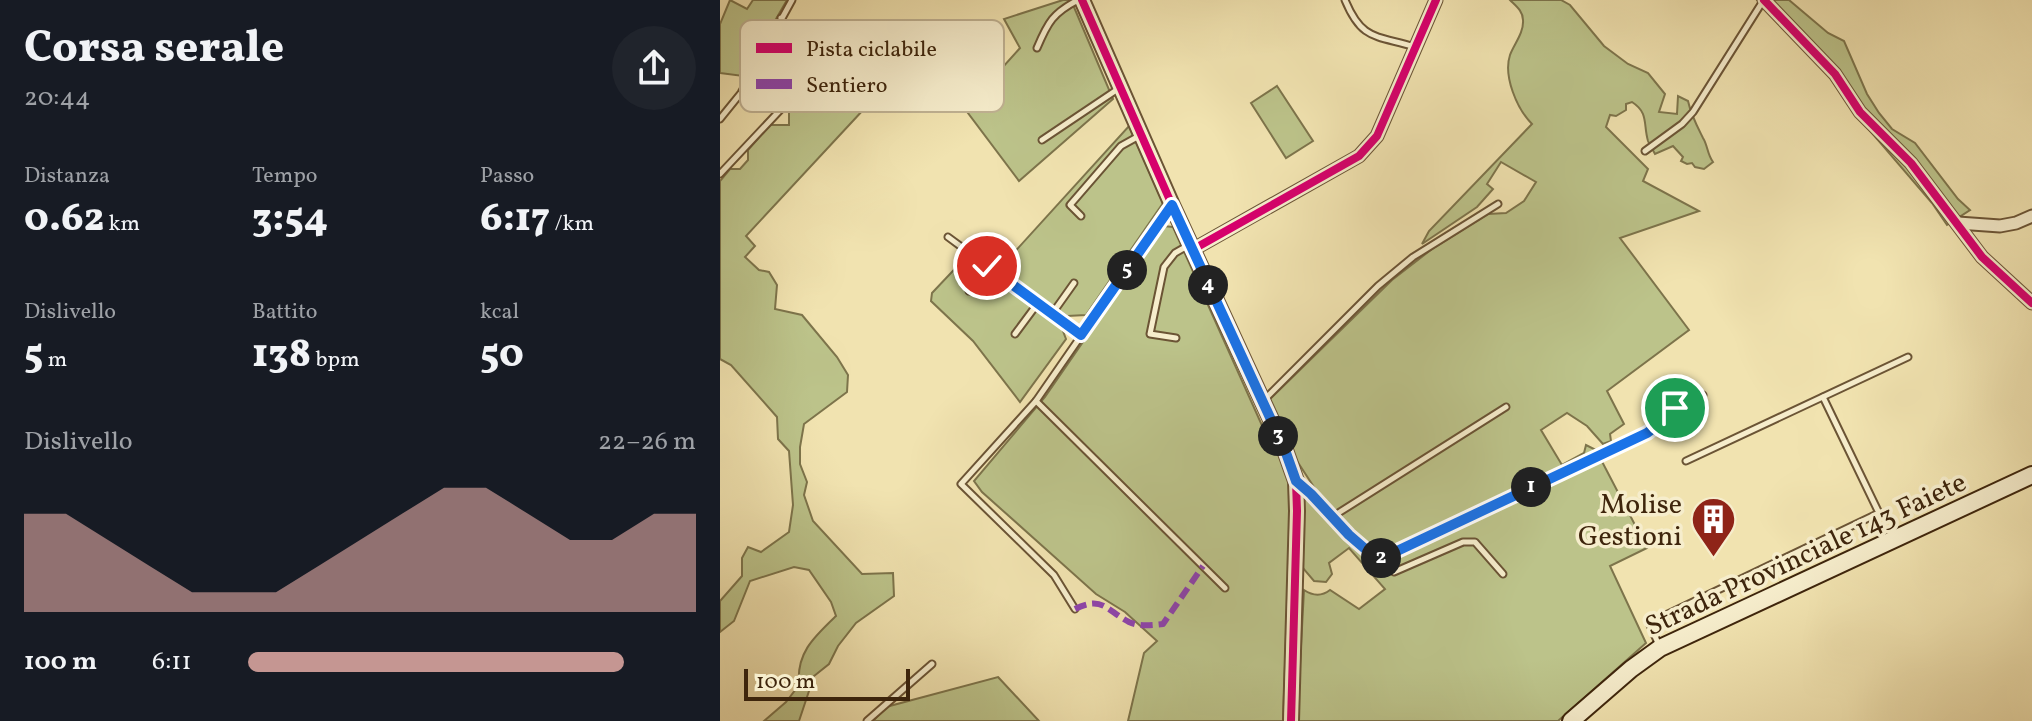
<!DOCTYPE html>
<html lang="it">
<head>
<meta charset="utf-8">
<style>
  :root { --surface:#171b24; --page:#20242c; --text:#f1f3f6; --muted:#9ea1a6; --accent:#c59692 }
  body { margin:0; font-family:Vollkorn,serif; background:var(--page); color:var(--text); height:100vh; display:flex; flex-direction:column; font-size:30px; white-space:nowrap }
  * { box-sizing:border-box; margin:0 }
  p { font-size:26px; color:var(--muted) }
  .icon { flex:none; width:44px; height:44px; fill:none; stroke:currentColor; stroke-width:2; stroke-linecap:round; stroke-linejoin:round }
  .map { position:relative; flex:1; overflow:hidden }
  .drawer { display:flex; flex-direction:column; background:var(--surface); width:720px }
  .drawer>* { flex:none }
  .scale { position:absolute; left:24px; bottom:20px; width:166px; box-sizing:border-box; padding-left:8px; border:4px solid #3e250c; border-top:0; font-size:22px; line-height:28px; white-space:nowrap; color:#3e250c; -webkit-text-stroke:6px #f6edcc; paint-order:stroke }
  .pin { position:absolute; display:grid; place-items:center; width:68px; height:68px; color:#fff; margin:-34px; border:4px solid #fff; border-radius:50%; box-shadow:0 2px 8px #0007 }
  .km { position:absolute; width:40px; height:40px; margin:-20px; border-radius:50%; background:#222; color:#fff; font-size:22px; line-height:40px; text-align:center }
  .round { display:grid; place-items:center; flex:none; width:84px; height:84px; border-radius:42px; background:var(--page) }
  .summary { display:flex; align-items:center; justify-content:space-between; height:136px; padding:0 24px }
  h1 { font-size:44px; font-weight:800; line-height:60px }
  .figures { display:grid; grid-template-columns:repeat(3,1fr); gap:12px; height:136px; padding:8px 24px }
  .figures div { display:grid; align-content:center }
  .figures b { font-size:40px; font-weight:800 }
  .figures small { font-size:22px; font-weight:400 }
  .figures p { font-size:22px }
  .chart { height:224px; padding:16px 24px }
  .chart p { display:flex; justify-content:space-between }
  .chart svg { width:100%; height:144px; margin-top:8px; fill:var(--accent); opacity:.7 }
  ul { padding:0 24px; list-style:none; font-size:26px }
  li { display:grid; grid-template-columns:128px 96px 1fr; align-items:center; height:60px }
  li i { height:20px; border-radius:10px; background:var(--accent) }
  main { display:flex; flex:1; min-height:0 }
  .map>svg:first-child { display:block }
  .green { fill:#bcc38a; stroke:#7d744b; stroke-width:2 }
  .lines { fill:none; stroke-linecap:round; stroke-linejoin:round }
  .service-casing { stroke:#6b5435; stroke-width:9 }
  .minor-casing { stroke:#6b5435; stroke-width:15 }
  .tertiary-casing { stroke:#6b5435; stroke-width:18 }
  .secondary-casing { stroke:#3e250c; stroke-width:20 }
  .service { stroke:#f6edcc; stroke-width:5 }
  .minor { stroke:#f6edcc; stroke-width:11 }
  .tertiary { stroke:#f6edcc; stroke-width:14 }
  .secondary { stroke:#f6edcc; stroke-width:16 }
  .quiet { stroke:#8e44ad; stroke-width:6; stroke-dasharray:12 6; stroke-linecap:butt }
  .cycleway-casing { stroke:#f6edcc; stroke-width:13 }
  .cycleway { stroke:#d6006c; stroke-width:8 }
  .route-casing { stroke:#fff; stroke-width:16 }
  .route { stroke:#1a73e8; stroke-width:10 }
  .labels { text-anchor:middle; stroke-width:7; stroke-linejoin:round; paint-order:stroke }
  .poi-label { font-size:28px; fill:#3e250c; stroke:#f6edcc; text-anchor:end }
  .street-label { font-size:28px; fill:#3e250c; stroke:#f6edcc }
  .key { fill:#f6edcc; stroke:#bfb192; stroke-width:2 }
  .key-label { font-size:22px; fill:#3e250c }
</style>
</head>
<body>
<main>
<section class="drawer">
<div class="summary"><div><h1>Corsa serale</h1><p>20:44</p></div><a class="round"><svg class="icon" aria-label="share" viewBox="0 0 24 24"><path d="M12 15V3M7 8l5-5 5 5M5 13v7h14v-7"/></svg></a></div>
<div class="figures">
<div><p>Distanza</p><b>0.62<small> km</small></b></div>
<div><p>Tempo</p><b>3:54</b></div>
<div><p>Passo</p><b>6:17<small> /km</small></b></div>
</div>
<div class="figures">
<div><p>Dislivello</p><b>5<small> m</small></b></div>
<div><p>Battito</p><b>138<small> bpm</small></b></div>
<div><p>kcal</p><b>50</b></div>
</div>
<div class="chart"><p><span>Dislivello</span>22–26 m</p>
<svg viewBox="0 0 160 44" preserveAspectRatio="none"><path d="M0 44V14L10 14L20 22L30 30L40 38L50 38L60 38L70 30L80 22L90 14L100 6L110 6L120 14L130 22L140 22L150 14L160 14V44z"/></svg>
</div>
<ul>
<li><b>100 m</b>6:11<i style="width:84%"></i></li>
</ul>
</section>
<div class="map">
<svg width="1312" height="721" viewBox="0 0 1312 721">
  <rect width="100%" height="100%" fill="#f1e3b0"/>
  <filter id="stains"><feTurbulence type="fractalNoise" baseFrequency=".0025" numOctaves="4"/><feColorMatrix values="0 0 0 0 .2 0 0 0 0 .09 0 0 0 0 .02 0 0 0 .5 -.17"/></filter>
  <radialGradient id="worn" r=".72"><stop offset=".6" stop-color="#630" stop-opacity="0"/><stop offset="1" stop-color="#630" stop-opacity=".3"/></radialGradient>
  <g class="green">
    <path d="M10,0L27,9L33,0H67L23,76L0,73V24Z"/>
    <path d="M343,0H351L393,99L299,181L245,109L300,48L284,19Z"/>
    <path d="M790,0H841L850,5L884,46L908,64L928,73L945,94L939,112L957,114L958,96L968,101C971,115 977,126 983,138C988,146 987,154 993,162L984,169L975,167L972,163L967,164L961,161L963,157L953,146L935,154C933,150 930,146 928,141C923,124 929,113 912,102L906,104V110L896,116L890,115L886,127L928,169L923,181L979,211L900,238L969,330L887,391L904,424L890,434L891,441L883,444L867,426L847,413L821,430L842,465L864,453L866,445L876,450L927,548L890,566L926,643L838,721H577L584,590C593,596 601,597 610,590L639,609L665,589L629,548L609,563L612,574L606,582L594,581L582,567L583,497L589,498L598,507L603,501L577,461L547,402L672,280L712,249L768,214L786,213L804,201L816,182L781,162L767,184L773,189L757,207L702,244L709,231L812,124C797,109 783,76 790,55C794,44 804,33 803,20C803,11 796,6 790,0Z"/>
    <path d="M1037,0H1069L1108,33L1124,41L1147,94L1159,113L1172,129L1195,143L1238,199L1250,210L1227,225L1212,203L1133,111L1106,72Z"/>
    <path d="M88,84H116L144,109L26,236L35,246L25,257L39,270L49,272L57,285L55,309L82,315L117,357L128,375L127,392L84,424L80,447V464L87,482L84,495L93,521L142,574L173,573L174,596L136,623L118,646L109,664L94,676L79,721H44L66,702L79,685C76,653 94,637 116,616L111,602L89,570L74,567L30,581L14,621L0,632V601L22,576V558L28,547L41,552L69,532L73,505L69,451L58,439L57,417L11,365L0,359V181L10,169H20L28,160V150L50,125H69V105Z"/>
    <path d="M557,86L593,141L566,158L531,103Z"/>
    <path d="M409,126L443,203L366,315L347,316L280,268Z"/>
    <path d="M443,226L453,227L553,450L557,448L568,477L571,497L563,721H408L424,653L437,641L405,612L376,594L262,492L254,481L325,397Z"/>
    <path d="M246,257L341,326L346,339L300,402L253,341L211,301L212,293Z"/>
    <path d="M278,677L319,721H153L166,707Z"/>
  </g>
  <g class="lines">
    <defs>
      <g id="service">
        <path d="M625,0C642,41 656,35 695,47"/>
        <path d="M317,48C328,22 333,13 358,0"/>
        <path d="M0,119L21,93L72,0"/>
        <path d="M322,140L398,89"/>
        <path d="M925,151L962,124L973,112L1043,1"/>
        <path d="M0,174L95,73L97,61L70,36L61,18"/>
        <path d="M361,216L350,205L401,146L419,136"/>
        <path d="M228,237L361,335"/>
        <path d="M249,291L267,266"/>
        <path d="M332,314L354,283"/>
        <path d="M295,334L318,303"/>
        <path d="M456,338L430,334L444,267L455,253L469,245"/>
        <path d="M545,399L658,286L693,257L778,204"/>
        <path d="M316,401L505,588"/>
        <path d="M966,461L1188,357"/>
        <path d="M580,484L629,535L658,560L927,433C948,417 959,406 983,395"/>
        <path d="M612,517L786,407"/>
        <path d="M658,560L674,572L743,542H755L783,574"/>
        <path d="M355,609L334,575L241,484L316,401L451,206"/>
        <path d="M938,643L929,623L1159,513L1103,397"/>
        <path d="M147,721L212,664"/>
      </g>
      <g id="minor">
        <path d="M1044,0L1115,74L1140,112L1191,163L1262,257L1312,303"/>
        <path d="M1238,223L1280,226L1296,223L1312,216"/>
        <path d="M472,250L639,156L657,136L716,0"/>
      </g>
      <path id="tertiary" d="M362,0L452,205L565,450L576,481L577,511L571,721"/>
      <path id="secondary" d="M851,721L911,669L940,648L1312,475"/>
    </defs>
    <use href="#service" class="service-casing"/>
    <use href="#minor" class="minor-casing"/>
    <use href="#tertiary" class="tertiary-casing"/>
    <use href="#secondary" class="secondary-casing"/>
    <use href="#service" class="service"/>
    <use href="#minor" class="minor"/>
    <use href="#tertiary" class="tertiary"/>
    <use href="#secondary" class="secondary"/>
    <path class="quiet" d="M355,609C383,595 387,611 409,622C420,627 432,625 443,624L483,566"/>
    <defs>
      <g id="cycleway">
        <path d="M362,0L452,205L565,450L576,481L577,511L571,721"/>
        <path d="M1044,0L1115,74L1140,112L1191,163L1262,257L1312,303"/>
        <path d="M472,250L639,156L657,136L716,0"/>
      </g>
    </defs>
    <use href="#cycleway" class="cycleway-casing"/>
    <use href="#cycleway" class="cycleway"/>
  </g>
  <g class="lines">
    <defs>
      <path id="route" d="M267,266L361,335L452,205L565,450L576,481L591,494L629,535L658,560L927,433L947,418L955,408"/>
    </defs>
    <use href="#route" class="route-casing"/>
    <use href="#route" class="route"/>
  </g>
  <defs>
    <symbol id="building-pin" viewBox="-11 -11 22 30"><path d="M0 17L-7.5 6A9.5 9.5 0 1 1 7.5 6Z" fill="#8f2418" stroke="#f6edcc"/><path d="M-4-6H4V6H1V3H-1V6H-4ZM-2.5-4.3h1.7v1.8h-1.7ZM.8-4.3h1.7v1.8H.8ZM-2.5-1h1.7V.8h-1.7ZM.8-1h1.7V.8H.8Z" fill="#fff"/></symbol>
  </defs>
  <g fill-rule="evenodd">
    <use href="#building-pin" x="968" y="494" width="51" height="69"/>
  </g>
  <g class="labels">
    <g class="poi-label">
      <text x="962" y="513">Molise<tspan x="962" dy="32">Gestioni</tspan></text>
    </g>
    <g class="street-label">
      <text transform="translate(1085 553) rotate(-25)" y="10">Strada Provinciale 143 Faiete</text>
    </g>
  </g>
  <rect x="20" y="20" width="264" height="92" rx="12" class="key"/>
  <rect x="36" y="43" width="36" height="10" fill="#d6006c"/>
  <rect x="36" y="79" width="36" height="10" fill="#8e44ad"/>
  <g class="key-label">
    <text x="86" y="56">Pista ciclabile</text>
    <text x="86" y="92">Sentiero</text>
  </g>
  <rect width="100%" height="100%" filter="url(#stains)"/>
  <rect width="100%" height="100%" fill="url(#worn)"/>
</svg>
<div class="scale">100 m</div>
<div class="pin" style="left:955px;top:408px;background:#1e9e55"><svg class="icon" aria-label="arrive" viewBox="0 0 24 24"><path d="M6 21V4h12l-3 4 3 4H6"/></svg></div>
<div class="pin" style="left:267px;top:266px;background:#d93025"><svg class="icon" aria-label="check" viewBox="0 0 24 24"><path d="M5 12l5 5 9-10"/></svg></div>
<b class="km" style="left:811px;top:487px">1</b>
<b class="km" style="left:661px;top:558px">2</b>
<b class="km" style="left:558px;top:436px">3</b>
<b class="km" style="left:488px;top:285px">4</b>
<b class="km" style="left:407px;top:270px">5</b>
</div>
</main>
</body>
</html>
